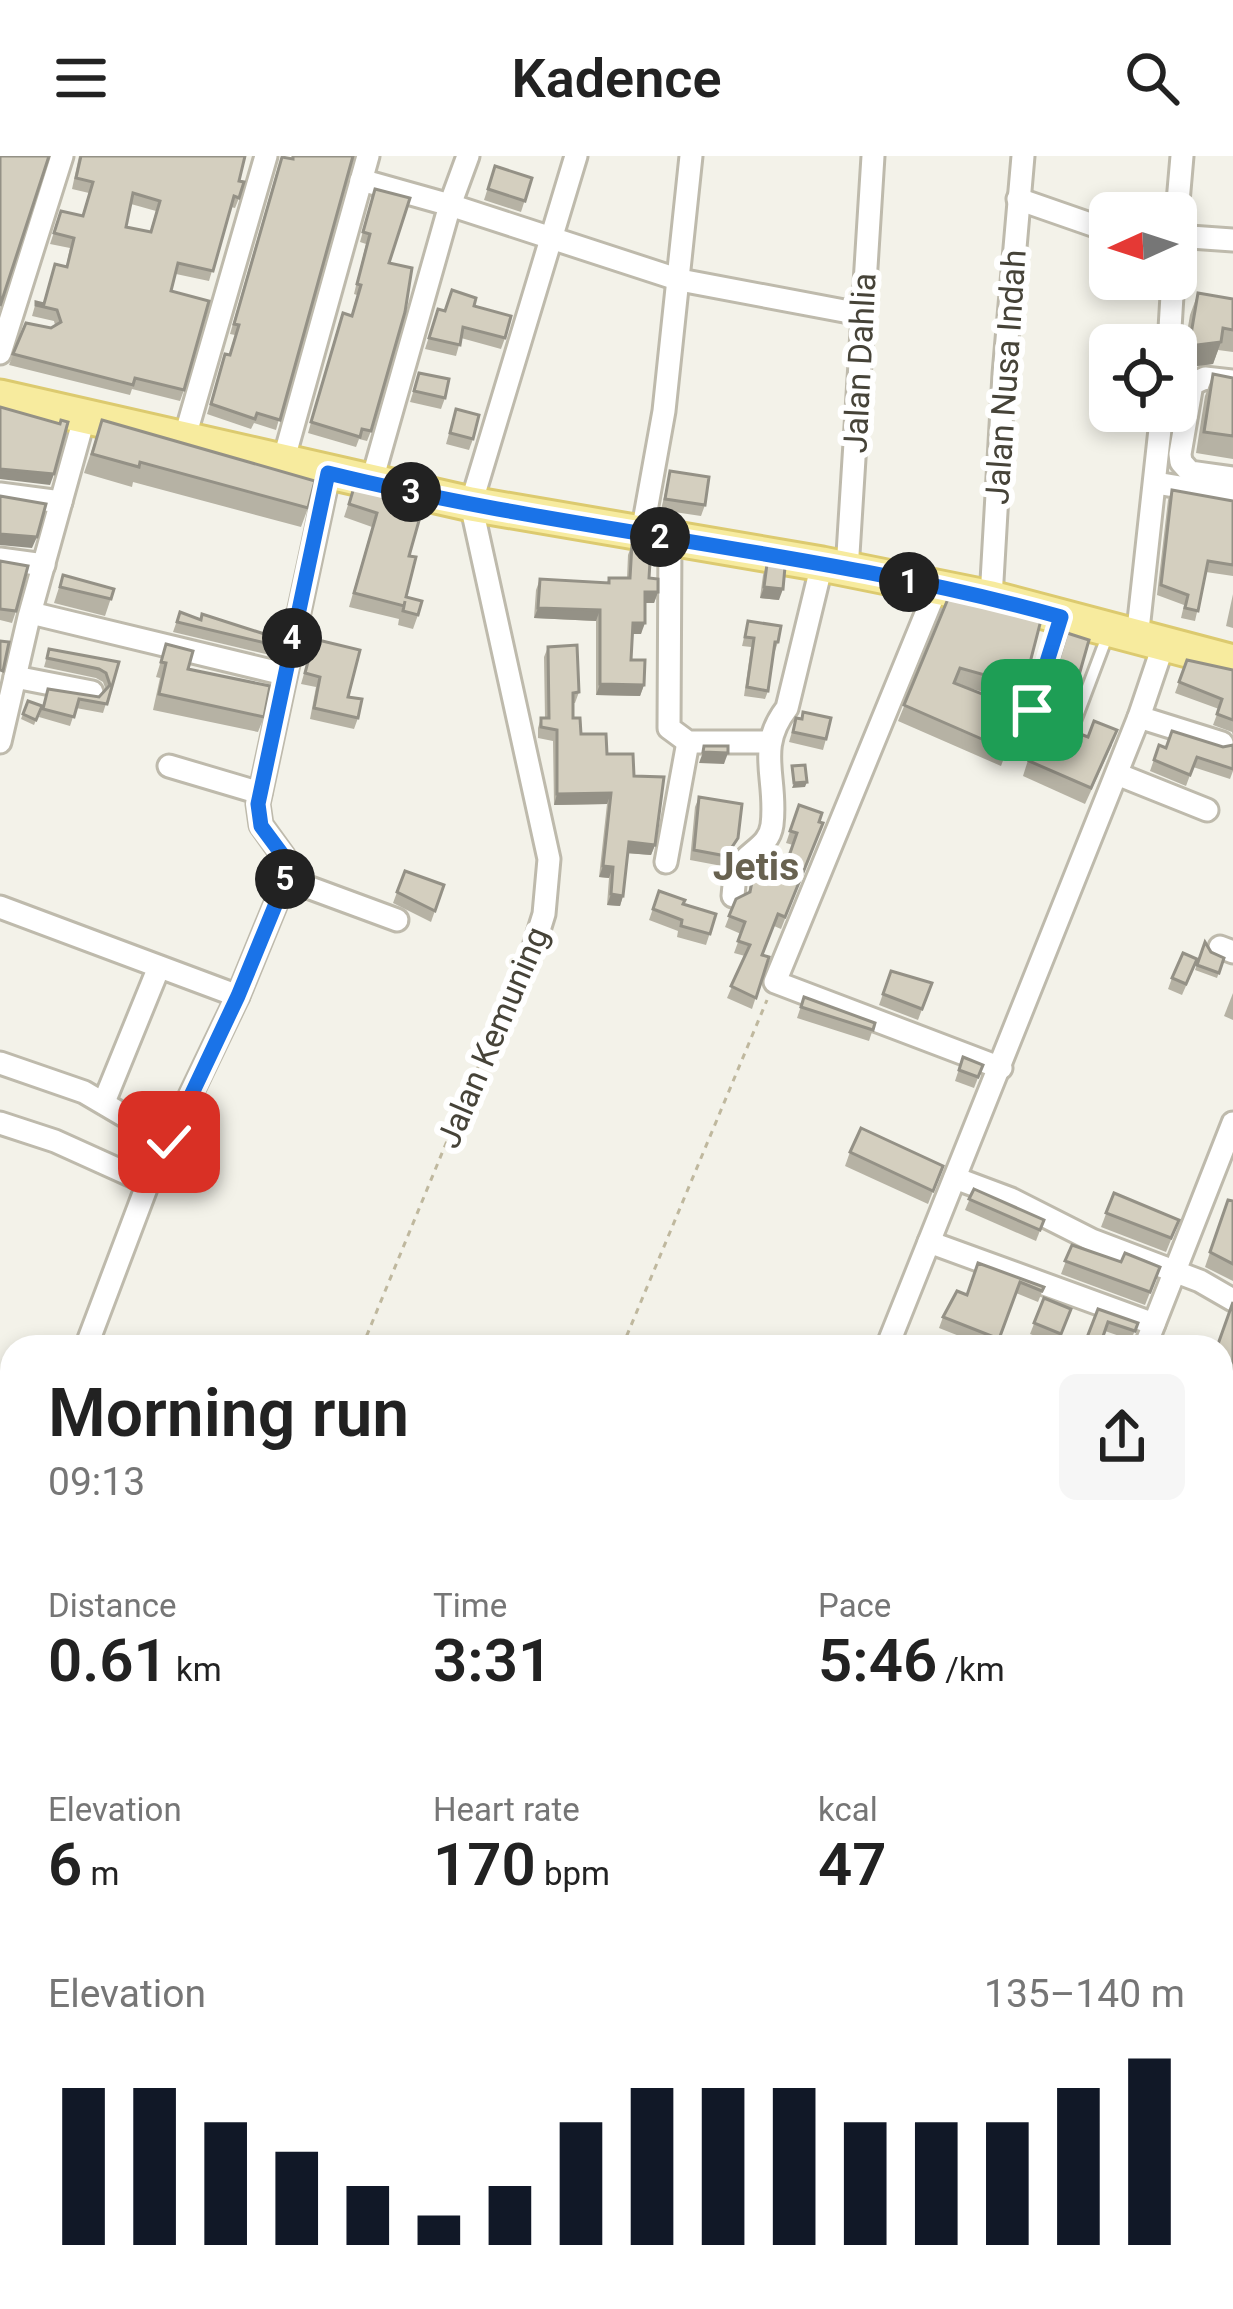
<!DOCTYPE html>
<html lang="en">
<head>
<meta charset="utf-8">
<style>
  :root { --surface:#fff; --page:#f6f6f6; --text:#222; --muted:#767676; --accent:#111827 }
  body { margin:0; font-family:Roboto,sans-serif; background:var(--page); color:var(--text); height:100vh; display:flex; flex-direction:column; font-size:45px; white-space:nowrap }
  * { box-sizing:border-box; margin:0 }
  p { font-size:39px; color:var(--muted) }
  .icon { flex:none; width:66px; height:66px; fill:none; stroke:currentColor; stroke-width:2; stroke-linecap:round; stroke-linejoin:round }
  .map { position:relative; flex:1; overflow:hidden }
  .panel { position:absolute; left:0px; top:1179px; width:1233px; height:975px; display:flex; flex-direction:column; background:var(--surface); border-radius:36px 36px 0 0; box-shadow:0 6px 18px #0003 }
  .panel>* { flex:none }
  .needle { width:78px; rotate:267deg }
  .fabs { position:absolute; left:1089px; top:36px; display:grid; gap:24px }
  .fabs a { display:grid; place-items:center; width:108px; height:108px; border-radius:18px; background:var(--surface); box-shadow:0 6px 18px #0003; font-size:60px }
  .pin { position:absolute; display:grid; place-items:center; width:102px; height:102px; color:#fff; margin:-51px; border-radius:24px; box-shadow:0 6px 18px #0006 }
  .km { position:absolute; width:60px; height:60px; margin:-30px; border-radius:50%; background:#222; color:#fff; font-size:33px; line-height:60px; text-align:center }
  .round { display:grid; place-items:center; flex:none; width:126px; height:126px; border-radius:18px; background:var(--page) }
  .summary { display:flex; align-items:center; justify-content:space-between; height:204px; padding:0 48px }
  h1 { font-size:66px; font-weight:600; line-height:90px }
  .figures { display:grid; grid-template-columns:repeat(3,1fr); gap:18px; height:204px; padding:12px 48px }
  .figures div { display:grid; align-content:center }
  .figures b { font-size:60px; font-weight:600 }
  .figures small { font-size:33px; font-weight:400 }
  .figures p { font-size:33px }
  .chart { height:336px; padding:24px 48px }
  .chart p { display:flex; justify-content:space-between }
  .chart svg { width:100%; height:216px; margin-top:12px; stroke:var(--accent); stroke-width:6 }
  header { display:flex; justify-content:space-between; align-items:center; height:156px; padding:0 48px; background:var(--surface); font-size:54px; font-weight:600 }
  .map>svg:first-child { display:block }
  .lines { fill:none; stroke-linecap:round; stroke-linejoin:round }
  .river { stroke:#aac7eb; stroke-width:30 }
  .service-casing { stroke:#bebaac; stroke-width:16 }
  .minor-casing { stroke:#bebaac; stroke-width:27 }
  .primary-casing { stroke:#dcca6f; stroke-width:39 }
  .path { stroke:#bfb89e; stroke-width:3; stroke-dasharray:6 6; stroke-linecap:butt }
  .service { stroke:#fff; stroke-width:10 }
  .minor { stroke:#fff; stroke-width:21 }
  .primary { stroke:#f7eb9e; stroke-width:33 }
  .wall { fill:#b6b2a4; fill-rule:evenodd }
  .shaded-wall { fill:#949186 }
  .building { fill:#d4cfbf; stroke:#949186; stroke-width:3; fill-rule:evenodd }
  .route-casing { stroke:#fff; stroke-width:24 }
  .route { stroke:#1a73e8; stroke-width:15 }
  .labels { text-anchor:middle; stroke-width:12; stroke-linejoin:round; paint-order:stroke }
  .street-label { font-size:33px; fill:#464338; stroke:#fff }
  .quarter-label { font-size:39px; font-weight:bold; fill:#686250; stroke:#fff }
</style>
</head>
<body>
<header><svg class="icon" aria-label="menu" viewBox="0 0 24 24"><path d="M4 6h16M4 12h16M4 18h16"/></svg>Kadence<svg class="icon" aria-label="search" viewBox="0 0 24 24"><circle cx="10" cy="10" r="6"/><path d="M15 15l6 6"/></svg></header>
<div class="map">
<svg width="1233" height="2153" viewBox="0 0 1233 2153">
  <rect width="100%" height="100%" fill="#f3f2e9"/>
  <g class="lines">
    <g class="river">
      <path d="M1221,1385L1233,1387"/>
      <path d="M827,2153L830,2142"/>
    </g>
    <defs>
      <path id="service" d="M1060,464L1032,554L1065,572L1074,568L1108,478"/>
      <g id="minor">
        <path d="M361,24L450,49L680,124L860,158"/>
        <path d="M1018,43L1110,75"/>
        <path d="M1176,69L1182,0"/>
        <path d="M1176,80L1233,84"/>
        <path d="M1169,189L1173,123"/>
        <path d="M0,197L62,0"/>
        <path d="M1233,225L1205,222L1192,228L1180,298L1181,306L1190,316L1233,322"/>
        <path d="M184,284L266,0"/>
        <path d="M283,306L368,0"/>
        <path d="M1156,327L1233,340"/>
        <path d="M371,328L450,49L468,0"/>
        <path d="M0,338L61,346"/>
        <path d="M642,377L664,255L691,0"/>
        <path d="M670,383L669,572L688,586H768"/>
        <path d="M0,403L44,409"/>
        <path d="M847,414L873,0"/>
        <path d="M937,431L775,826L1001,912"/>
        <path d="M991,442L1004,218L1023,0"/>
        <path d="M31,457L284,518"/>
        <path d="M1137,483L1162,255"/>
        <path d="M15,521L92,536"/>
        <path d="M1139,561L1222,587"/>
        <path d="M0,586L29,461L85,259"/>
        <path d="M169,610L260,637"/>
        <path d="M1117,618L1207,654"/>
        <path d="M666,706L688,586"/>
        <path d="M286,723L397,764"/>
        <path d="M733,740C734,731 734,719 738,712C748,695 769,691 772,669C778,622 755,593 787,552L822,408"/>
        <path d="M0,751L238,840"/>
        <path d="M535,787L544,758L549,703L471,348L576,0"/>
        <path d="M1220,791L1233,796"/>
        <path d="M0,907L84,936L169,986"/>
        <path d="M104,946L159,811"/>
        <path d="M0,967L55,985L148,1027"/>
        <path d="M955,1022L1011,1043L1092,1084L1200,1125L1233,1144"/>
        <path d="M929,1086L1154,1168"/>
        <path d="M86,1191L148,1027L238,840L286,723L284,701L261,669L258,648L329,317"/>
        <path d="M887,1191L1139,561L1163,490"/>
        <path d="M1145,1191L1233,967"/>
        <path d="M0,1328L12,1332"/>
        <path d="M0,1418L12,1385"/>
        <path d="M0,1496L12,1502"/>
        <path d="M1221,1528L1233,1534"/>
        <path d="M1221,1663L1233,1669"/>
        <path d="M1221,1747L1233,1726"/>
        <path d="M1221,1843L1233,1849"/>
        <path d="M1221,2018L1233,1997"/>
        <path d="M0,2020L12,2024"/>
        <path d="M1221,2050L1233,2055"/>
        <path d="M311,2142L337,2153"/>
        <path d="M627,2142L675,2153"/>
        <path d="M434,2153L438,2142"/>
        <path d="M586,2153L588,2142"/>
      </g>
      <path id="primary" d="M0,241L471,348L822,408L991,442L1233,506"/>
    </defs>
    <use href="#service" class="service-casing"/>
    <use href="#minor" class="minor-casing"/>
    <use href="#primary" class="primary-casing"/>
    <g class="path">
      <path d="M362,1191L473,922L527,805"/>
      <path d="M622,1191L767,844"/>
      <path d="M928,2153L933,2142"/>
    </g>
    <use href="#service" class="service"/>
    <use href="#minor" class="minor"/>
    <use href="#primary" class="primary"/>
  </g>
  <g class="wall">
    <path d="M79,0H245L239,25V42L235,52L231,51L209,125L176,118L171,135L184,234L180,245L132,233L130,239L9,209L26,167L51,172L55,169L54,165L32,160L36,146L43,148L55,108L66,111L70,92L50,88L61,55L82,60L89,37L72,33ZM131,48L156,55L150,76L126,71Z"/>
    <path d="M292,0H353L276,274L254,267L251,273L207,258L222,208L229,199L235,179L230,178L278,11L291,3Z"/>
    <path d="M495,10L532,22L521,56L484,44Z"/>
    <path d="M372,43L389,107L371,275L367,285L359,283L356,291L308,277L339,167L351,160L357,139L354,138L366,88L360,86Z"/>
    <path d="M1198,137L1233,143V196L1218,194L1213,208L1181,212L1190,159Z"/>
    <path d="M474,150L505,182L501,193L461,182L456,200L425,193L438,153L445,154Z"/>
    <path d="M419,217L445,242L441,253L410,246Z"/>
    <path d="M1213,218L1233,222V303L1196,297L1205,240Z"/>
    <path d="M456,253L473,283L469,294L446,288Z"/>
    <path d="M102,264L308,352L301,371L133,326L132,331L84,317Z"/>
    <path d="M670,315L705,349L701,360L661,354Z"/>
    <path d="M355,328L409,400L406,441L418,459L413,473L398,469L399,463L349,451L372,371L344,361Z"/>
    <path d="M1172,334L1233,345V420L1206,416L1195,465L1181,462L1184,449L1157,439L1168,344Z"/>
    <path d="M632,388L658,436L654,447H645L641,478H632L631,504L644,529L640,540L596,539V465L534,462L536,434L540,423L607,427L609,422H627L628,399Z"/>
    <path d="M0,405L16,455L12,467L0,464Z"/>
    <path d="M767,408L779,444L760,442L763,419Z"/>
    <path d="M63,419L114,433L105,460L54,447Z"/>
    <path d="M950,438L1024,530L1018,546L959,529L1007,594L1001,610L898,565Z"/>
    <path d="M1233,438V472L1226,470Z"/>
    <path d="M180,456L278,490L274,500L173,476Z"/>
    <path d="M748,465L778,486L775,495H773L768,535L765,543L744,540L751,491L742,490Z"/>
    <path d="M314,483L348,541L358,562L354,573L310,563L316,531L301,528Z"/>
    <path d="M166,488L188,513L264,561L258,576L153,554L160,522L156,521Z"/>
    <path d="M548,491L579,536L575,547H573V562L581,578L634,620L655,689L651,699L628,697L623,740L620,750L607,749L609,722L599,721L607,648L554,649L553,585L538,582V572L541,562H545L544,501Z"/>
    <path d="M49,493L119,506L103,557L76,552L70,570L39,561L48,533L99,541L106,534L103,526L96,522L44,511Z"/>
    <path d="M1061,494L1072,544L1066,560L1044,549Z"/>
    <path d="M1187,504L1233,514V580L1232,576L1213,569L1219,553L1175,537Z"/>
    <path d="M28,545L42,550L34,569L21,563Z"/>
    <path d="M796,562L826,583L823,594L789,586Z"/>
    <path d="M1041,563L1112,589L1085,648L1023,620Z"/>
    <path d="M1159,589L1166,592L1223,591L1233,589V615L1230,623L1193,611L1186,630L1150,615Z"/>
    <path d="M699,641L734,693L722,710L690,704L695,651Z"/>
    <path d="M799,649L823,667L781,773L774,770L763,799L769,801L752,853L727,842L745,800L734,797L741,778L725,771L736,743L748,737L755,710L782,720L793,689L786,687Z"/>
    <path d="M405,715L444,729L431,766L393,747Z"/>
    <path d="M659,735L683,748L716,758L706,789L677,781L678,775L649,764Z"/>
    <path d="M1205,786L1211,796L1224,802L1217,822L1195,814Z"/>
    <path d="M1193,814L1182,839L1168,833L1172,822Z"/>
    <path d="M891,815L932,827L918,864L879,849Z"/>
    <path d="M1233,837V864L1224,860Z"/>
    <path d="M804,841L875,867L869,885L797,862Z"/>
    <path d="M963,901L983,909L974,932L955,925Z"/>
    <path d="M850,996L943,1010L928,1048L845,1010Z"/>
    <path d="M974,1033L1044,1064L1036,1085L965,1054Z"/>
    <path d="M1114,1037L1179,1064L1166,1096L1101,1071Z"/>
    <path d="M1228,1044L1233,1045V1125L1205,1111Z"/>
    <path d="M1072,1089L1121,1106L1160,1111L1145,1149L1061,1118Z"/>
    <path d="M978,1107L1044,1131L1038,1146L1016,1137L996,1191H987L939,1172L943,1161L967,1139Z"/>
    <path d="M1044,1142L1071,1153L1057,1189L1030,1178Z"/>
    <path d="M1233,1146V1226L1221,1221V1191Z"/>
    <path d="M1098,1153L1138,1167L1131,1184L1105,1175L1099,1191H1084Z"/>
    <path d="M1221,1230L1233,1234V1282L1221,1278Z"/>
  </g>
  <g class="shaded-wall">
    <path d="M1221,186L1213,208L1181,212L1189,190Z"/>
    <path d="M5,312L54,318L50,329L0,323V313Z"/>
    <path d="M0,378L37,381L32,392L0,389Z"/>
    <path d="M764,431L783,433L779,444L760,442Z"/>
    <path d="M645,436H658L654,447H641Z"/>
    <path d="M538,452L600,454L596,465L534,462Z"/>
    <path d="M633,467H645L641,478H629Z"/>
    <path d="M600,528L644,529L640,540L596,539Z"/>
    <path d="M703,596L728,597L724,608L699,607Z"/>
    <path d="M807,626L805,631L792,632L794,627Z"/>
    <path d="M611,637L607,648L554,649L557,638Z"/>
    <path d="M629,686L655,689L651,699L625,697Z"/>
    <path d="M603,710L613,711L609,722L599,721Z"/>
    <path d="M611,738L623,740L620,750L607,749Z"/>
  </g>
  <g class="building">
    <path d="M0,0H49L0,150Z"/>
    <path d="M81,0H245L239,25L244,26L239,42L234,40L213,115L178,107L171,135L209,145L184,234L135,222L133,229L13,198L26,167L51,172L61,166L57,154L36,149V146L44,148L55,108L67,111L74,82L54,77L61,55L83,60L93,26L76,22ZM133,37L160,45L151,76L126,71Z"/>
    <path d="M293,0H353L280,264L257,257L255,263L211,248L225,198L230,199L239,169L234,168L282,1L293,3Z"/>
    <path d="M495,10L532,22L525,45L488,33Z"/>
    <path d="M375,33L410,42L389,107L412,112L405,156L371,275L362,273L360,281L311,266L343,157L352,160L361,129L357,128L370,78L363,76Z"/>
    <path d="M452,134L476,142L474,150L511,160L505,182L463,171L460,189L429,182L438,153L445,155Z"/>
    <path d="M1198,137L1233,143V174L1223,172L1221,186L1189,190Z"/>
    <path d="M419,217L449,223L445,242L414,235Z"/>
    <path d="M1213,218L1233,222V280L1204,276Z"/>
    <path d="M0,251L60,268L61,264L68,266L54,318L0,313Z"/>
    <path d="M456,253L479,259L473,283L450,277Z"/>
    <path d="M102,264L315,325L308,352L140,306L139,311L92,298Z"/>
    <path d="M670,315L709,321L705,349L665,343Z"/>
    <path d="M355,328L424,347L409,400L416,401L406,441L422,445L418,459L403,455L405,445L404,450L354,437L377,357L349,348Z"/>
    <path d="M1172,334L1233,345V409L1208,405L1198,455L1185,452L1188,439L1161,429Z"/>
    <path d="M0,340L46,348L37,381L0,378Z"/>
    <path d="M632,388L651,390L649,422L658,423V436H645V467H633L631,504H645L644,529L600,528V454L538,452L540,423L609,427V422H630Z"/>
    <path d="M0,405L28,410L16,455L0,453Z"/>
    <path d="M767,408L785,411L783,433L764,431Z"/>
    <path d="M63,419L114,433L111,443L60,431Z"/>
    <path d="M950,438L1042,460L1024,530L960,512L954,527L1018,552L1007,594L904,549Z"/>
    <path d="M180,456L201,464L202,458L280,483L278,490L177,466Z"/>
    <path d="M748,465L781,470L778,486H775L768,535L747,531L754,482L745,481Z"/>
    <path d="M1067,477L1089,484L1072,544L1050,533Z"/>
    <path d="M314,483L360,494L348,541L362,543L358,562L314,552L320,521L305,517Z"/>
    <path d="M0,485L9,486L3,515L0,514Z"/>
    <path d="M166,488L193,495L188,513L270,530L264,561L159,538L166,507L161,506Z"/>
    <path d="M577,489L579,536L573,537V562H580L581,578H606L607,598H633L634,620L664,621L655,689L629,686L623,740L611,738L613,711L603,710L611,637L557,638V574L541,571V562H549L548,491Z"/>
    <path d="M49,493L119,506L107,548L79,543L74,561L43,553L48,533L99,541L110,529L106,517L99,513L47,502Z"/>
    <path d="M1187,504L1233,514V564L1217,558L1222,543L1179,526Z"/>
    <path d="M28,545L42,550L36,564L23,558Z"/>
    <path d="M803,556L831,562L826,583L793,576L796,562L802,563Z"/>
    <path d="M1041,563L1088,581L1094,565L1117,574L1091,632L1029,605Z"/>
    <path d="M1172,575L1223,591L1233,589V613L1197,601L1190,619L1154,604L1159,589L1166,592Z"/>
    <path d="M704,590H728V597L703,596Z"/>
    <path d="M805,609L807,626L794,627L792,610Z"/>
    <path d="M699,641L742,648L738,682L726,700L694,694Z"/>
    <path d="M799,649L822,657L819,666L823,667L785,761L778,758L762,799L769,801L756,842L731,830L750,789L738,785L745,766L729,760L736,743L750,736L755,710L782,720L797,677L790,675Z"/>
    <path d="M405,715L444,729L435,755L397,736Z"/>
    <path d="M659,735L685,744L683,748L716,758L710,778L681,770L682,764L653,753Z"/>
    <path d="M1205,786L1211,796L1224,802L1219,817L1197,809Z"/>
    <path d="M1183,797L1197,803L1186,828L1172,822Z"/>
    <path d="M891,815L932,827L922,853L883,838Z"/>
    <path d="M804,841L875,867L873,874L801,851Z"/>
    <path d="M963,901L983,909L978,921L959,914Z"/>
    <path d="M861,972L943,1010L933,1035L850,996Z"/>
    <path d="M974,1033L1044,1064L1040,1074L969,1043Z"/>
    <path d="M1114,1037L1179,1064L1171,1082L1106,1057Z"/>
    <path d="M1228,1044L1233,1045V1108L1210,1096Z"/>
    <path d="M1072,1089L1121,1106L1125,1097L1160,1111L1150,1136L1065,1105Z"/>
    <path d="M978,1107L1044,1131L1042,1135L1020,1126L999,1183L943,1161L957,1135L967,1139Z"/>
    <path d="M1044,1142L1071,1153L1061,1178L1034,1167Z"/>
    <path d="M1233,1146V1207L1221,1203V1191H1217Z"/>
    <path d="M1098,1153L1138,1167L1135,1175L1108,1166L1100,1189L1086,1184Z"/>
    <path d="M1172,1183L1196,1191H1169Z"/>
    <path d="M1221,1230L1233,1234V1263L1221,1259Z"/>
  </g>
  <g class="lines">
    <defs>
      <path id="route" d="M169,986L238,840L286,723L284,701L261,670L258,648L328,317C570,377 821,394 1061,461L1032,554"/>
    </defs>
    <use href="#route" class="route-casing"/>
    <use href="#route" class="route"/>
  </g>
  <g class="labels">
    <g class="street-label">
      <text transform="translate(859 207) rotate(-87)" y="12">Jalan Dahlia</text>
      <text transform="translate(1005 221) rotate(-86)" y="12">Jalan Nusa Indah</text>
      <text transform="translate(492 881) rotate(-67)" y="12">Jalan Kemuning</text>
    </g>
    <g class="quarter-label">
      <text x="756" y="724">Jetis</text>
    </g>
  </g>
</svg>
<div class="fabs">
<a><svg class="needle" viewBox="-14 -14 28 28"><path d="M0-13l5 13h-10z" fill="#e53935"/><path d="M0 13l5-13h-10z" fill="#767676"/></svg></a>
<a><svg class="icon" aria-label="locate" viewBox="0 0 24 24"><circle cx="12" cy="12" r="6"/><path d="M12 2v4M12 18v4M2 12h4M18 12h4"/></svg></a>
</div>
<div class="pin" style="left:1032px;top:554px;background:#1e9e55"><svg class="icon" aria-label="arrive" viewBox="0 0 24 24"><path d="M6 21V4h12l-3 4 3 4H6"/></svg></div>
<div class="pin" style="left:169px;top:986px;background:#d93025"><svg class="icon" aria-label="check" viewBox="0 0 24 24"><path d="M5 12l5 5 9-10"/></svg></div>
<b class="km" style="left:909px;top:426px">1</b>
<b class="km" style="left:660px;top:381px">2</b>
<b class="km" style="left:411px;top:336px">3</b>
<b class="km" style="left:292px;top:482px">4</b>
<b class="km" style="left:285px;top:723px">5</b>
<section class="panel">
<div class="summary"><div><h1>Morning run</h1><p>09:13</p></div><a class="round"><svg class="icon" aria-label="share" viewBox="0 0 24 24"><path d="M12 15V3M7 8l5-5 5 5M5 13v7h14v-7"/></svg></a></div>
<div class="figures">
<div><p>Distance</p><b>0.61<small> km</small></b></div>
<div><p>Time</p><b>3:31</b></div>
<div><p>Pace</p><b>5:46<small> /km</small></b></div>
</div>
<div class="figures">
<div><p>Elevation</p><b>6<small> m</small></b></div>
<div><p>Heart rate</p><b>170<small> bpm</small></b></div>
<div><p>kcal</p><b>47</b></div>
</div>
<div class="chart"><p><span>Elevation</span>135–140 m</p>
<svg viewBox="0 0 160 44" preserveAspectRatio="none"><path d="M5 44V12M15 44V12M25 44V19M35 44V25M45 44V32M55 44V38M65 44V32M75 44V19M85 44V12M95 44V12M105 44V12M115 44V19M125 44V19M135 44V19M145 44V12M155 44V6"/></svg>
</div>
</section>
</div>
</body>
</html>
